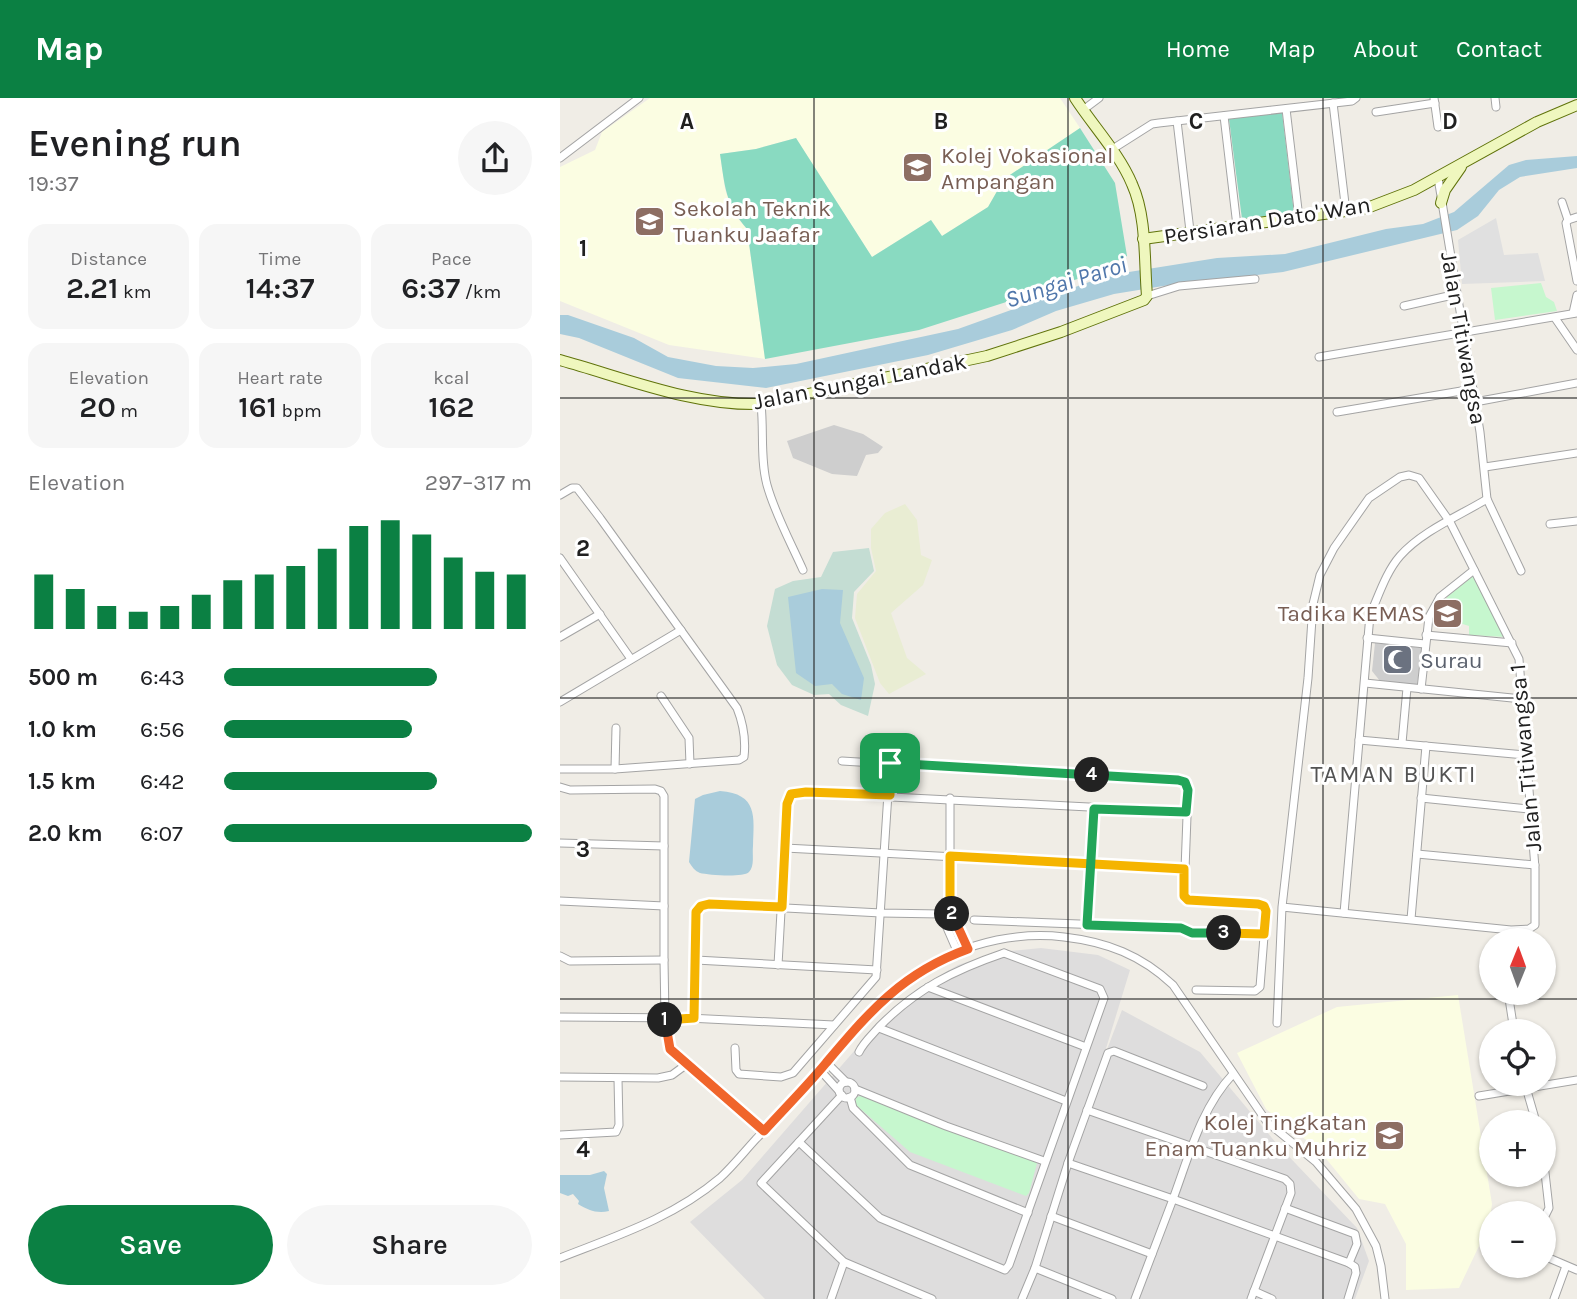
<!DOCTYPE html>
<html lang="en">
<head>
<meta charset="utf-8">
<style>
  :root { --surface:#fff; --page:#f6f6f6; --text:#202124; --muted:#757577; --accent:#0b8043 }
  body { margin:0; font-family:Karla,sans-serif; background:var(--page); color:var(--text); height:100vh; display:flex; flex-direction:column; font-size:26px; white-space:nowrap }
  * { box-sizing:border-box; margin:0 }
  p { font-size:23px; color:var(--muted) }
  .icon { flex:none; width:38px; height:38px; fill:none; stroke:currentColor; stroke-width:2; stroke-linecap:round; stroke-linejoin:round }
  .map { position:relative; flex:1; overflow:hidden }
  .drawer { display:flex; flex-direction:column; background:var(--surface); width:560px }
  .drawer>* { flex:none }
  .needle { width:46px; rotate:1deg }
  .tools { position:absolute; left:919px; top:830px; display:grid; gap:14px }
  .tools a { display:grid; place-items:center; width:77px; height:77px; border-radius:50%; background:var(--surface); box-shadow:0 2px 5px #0004; font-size:35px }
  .pin { position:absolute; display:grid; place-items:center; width:60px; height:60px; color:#fff; margin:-30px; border-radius:14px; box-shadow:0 4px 10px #0006 }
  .km { position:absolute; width:35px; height:35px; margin:-18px; border-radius:50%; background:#222; color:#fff; font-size:19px; line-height:35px; text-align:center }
  .round { display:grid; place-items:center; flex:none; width:74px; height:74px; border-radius:37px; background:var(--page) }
  .headline { display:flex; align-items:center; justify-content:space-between; height:119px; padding:0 28px }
  h1 { font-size:38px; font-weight:600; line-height:52px }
  .metrics { display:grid; grid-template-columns:repeat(3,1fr); gap:10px; height:119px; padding:7px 28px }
  .metrics div { display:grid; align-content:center; border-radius:18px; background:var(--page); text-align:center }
  .metrics b { font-size:30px; font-weight:600 }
  .metrics small { font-size:19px; font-weight:400 }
  .metrics p { font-size:19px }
  .chart { height:196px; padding:14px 28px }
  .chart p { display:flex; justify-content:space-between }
  .chart svg { width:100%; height:126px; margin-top:7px; stroke:var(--accent); stroke-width:6 }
  .primary-button { display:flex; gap:14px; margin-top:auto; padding:14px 28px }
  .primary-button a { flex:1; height:80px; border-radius:42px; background:var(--accent); color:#fff; font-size:28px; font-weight:600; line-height:80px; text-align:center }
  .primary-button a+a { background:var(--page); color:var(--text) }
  ul { padding:0 28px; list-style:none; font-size:23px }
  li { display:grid; grid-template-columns:112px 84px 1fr; align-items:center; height:52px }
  li i { height:18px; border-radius:9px; background:var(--accent) }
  header { display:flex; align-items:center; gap:42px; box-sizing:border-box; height:98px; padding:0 35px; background:var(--accent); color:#fff }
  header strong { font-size:33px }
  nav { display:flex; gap:38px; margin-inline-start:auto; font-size:24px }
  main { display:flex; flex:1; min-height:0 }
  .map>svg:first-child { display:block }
  .residential { fill:#dedddd }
  .education { fill:#fbfde2 }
  .religious { fill:#cecece }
  .farmland { fill:#e9edd3 }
  .wetland { fill:#c4ddd3 }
  .park { fill:#c6f7ce }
  .pitch { fill:#89dac1 }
  .parking { fill:#e0e0e0 }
  .water { fill:#a9ccdb }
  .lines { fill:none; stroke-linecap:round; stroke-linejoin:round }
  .street-casing { stroke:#a4a4a4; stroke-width:9 }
  .secondary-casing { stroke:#60730b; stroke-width:12 }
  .street { stroke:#fff; stroke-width:7 }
  .secondary { stroke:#eff7be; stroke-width:10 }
  .split-1-casing { stroke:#fff; stroke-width:14 }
  .split-2-casing { stroke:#fff; stroke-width:14 }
  .split-3-casing { stroke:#fff; stroke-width:14 }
  .split-4-casing { stroke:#fff; stroke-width:14 }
  .split-5-casing { stroke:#fff; stroke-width:14 }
  .split-1 { stroke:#f5b400; stroke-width:9 }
  .split-2 { stroke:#f0652b; stroke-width:9 }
  .split-3 { stroke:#f5b400; stroke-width:9 }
  .split-4 { stroke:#22a559; stroke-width:9 }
  .split-5 { stroke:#22a559; stroke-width:9 }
  .grid { fill:none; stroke:#202020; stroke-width:2; stroke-opacity:0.55 }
  .labels { text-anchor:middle; stroke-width:6; stroke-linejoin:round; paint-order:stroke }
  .education-label { font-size:23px; fill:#785e54; stroke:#fff; text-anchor:start }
  .street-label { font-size:23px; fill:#202020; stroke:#fff }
  .worship-label { font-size:23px; fill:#5b616d; stroke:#fff; text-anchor:start }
  .water-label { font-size:24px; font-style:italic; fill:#5077ab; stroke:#fff }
  .neighbourhood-label { font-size:24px; letter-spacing:2px; fill:#535353; stroke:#fff }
  .grid-label { font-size:23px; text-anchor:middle; font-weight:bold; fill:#202020; stroke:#fff; stroke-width:6; stroke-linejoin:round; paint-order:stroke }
</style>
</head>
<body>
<header>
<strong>Map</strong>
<nav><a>Home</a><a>Map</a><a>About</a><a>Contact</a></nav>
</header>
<main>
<section class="drawer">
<div class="headline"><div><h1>Evening run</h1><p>19:37</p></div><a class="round"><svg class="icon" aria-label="share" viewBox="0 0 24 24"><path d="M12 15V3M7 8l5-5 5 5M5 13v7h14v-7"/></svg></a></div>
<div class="metrics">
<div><p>Distance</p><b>2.21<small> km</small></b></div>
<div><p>Time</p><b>14:37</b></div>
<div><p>Pace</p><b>6:37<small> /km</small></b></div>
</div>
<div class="metrics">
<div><p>Elevation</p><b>20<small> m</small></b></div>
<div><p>Heart rate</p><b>161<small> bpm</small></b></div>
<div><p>kcal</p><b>162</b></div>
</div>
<div class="chart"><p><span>Elevation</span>297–317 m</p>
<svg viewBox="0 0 160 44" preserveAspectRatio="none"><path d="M5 44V25M15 44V30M25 44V36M35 44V38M45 44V36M55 44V32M65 44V27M75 44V25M85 44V22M95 44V16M105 44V8M115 44V6M125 44V11M135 44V19M145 44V24M155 44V25"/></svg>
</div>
<ul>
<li><b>500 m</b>6:43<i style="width:69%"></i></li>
<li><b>1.0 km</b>6:56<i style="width:61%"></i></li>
<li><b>1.5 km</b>6:42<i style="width:69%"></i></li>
<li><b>2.0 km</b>6:07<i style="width:100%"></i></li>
</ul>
<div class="primary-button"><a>Save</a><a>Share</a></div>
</section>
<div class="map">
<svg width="1017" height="1201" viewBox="0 0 1017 1201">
  <rect width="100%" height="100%" fill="#f0ede6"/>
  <path class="residential" d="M481,850L538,857L570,872L540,970L562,912L640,954L717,1046L797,1130L809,1163L795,1201H205L130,1124L182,1082L322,921L357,891L398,867L439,854Z"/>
  <g class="education">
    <path d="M90,0H500L520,30L444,81L428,109L382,138L371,122L312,159L236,40L196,51L160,56L165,91L173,115L187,131L205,261L109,247L0,203V69L35,52L42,34Z"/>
    <path d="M898,897L932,1106L929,1127L899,1190L846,1192V1146L825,1106L799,1101L759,1052L706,1011L677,955L777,909Z"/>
  </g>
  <g class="religious">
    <path d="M274,327L303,336L323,349L318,355L306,357L297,378L272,376L233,360L227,343Z"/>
    <path d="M815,545L862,550L857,587L820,583L812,573Z"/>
  </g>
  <path class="farmland" d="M345,406L357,422L361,457L372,462L363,487L331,515L347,560L366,576L329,596L320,585L295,520L297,496L316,473L311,450V431L325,415Z"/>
  <path class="wetland" d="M309,450L314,473L294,494L292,520L311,567L315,586L308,618L281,607L269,596L254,597L232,587L217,567L207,528L215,491L233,483L261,479L273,454Z"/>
  <g class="park">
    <path d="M981,185L986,199L994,204L997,213L935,222L931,190Z"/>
    <path d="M913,478L946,539L909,537V528L874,517L888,498Z"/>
    <path d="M302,998L475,1060L477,1065L469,1095L466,1098L350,1054L296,1007V999Z"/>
  </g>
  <g class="pitch">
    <path d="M722,14L734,115L682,121L669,21Z"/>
    <path d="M520,30L555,85L567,158L530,177L359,232L205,261L187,131C165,105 165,89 160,56L196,51L236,40L312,159L371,122L382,138L428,109L444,81Z"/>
  </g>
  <path class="parking" d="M936,120L944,157L978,155L985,183L902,186L898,142Z"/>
  <g class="water">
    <path d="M1017,58V70L960,79L939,92L918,118L897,132L723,174L603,188L554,196L496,213L452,232L368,257L206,290L118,280L19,240L0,236V217H8L74,240L108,259L156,268L193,270L236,266L398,231L532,183L569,174L657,160L725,156L826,131L863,126L894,114L949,67L966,62Z"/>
    <path d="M262,491L283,492L280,525L304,580L301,602L282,596L272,586L255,588L236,575L228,499Z"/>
    <path d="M160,693C198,696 194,718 193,748C192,756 195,768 189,774C183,780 148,777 140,775C135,773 132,769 129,764L135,701L143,697Z"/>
    <path d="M44,1073L47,1076L44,1090L49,1113C37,1116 28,1112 18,1106L19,1103L13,1096L8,1098L0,1095V1077H30Z"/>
  </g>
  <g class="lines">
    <defs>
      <g id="street">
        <path d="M874,0L878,29"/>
        <path d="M935,0L936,9"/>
        <path d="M773,5L786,114"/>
        <path d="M726,11L739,120"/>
        <path d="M523,12L539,0"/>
        <path d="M816,14L875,5"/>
        <path d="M664,18L677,128"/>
        <path d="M617,23L630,133"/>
        <path d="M551,52L592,26L599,25L792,3L796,0"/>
        <path d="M0,60L79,0"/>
        <path d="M878,80L920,334L927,401L961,473"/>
        <path d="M1002,104L1008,122"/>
        <path d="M1017,119L1008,122L1006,125L1017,183"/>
        <path d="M587,198L619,188L695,181"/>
        <path d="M844,208L897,196"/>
        <path d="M1013,215L1017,197"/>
        <path d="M995,220L1017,252"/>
        <path d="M759,259L1017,215"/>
        <path d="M915,304L1017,285"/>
        <path d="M201,306C204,333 200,361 207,387C215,416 231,445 243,472"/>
        <path d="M777,314L913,291"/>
        <path d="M925,369L1017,355"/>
        <path d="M0,397L12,390H17L40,420L177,610C183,625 186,642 184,659L179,662L55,671H0"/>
        <path d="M990,426L1017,423"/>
        <path d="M0,460L71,561"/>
        <path d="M866,537L952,545"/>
        <path d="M0,539L40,516"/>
        <path d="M807,540L865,546"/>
        <path d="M805,585L962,601"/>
        <path d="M861,591L869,519L880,499L914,472"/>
        <path d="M101,598L129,640L130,666"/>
        <path d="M0,604L121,532"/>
        <path d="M799,642L965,657"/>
        <path d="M842,645L847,590"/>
        <path d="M282,663L625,684L628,692L624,798L628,802L635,803L698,806L704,808L706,813L700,889L695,893L636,892"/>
        <path d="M55,671L56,630"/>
        <path d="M0,689L10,692L95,691L101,693L104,698V862L105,920L110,951L204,1033"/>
        <path d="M390,700V811L408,851"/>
        <path d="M861,700L969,711"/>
        <path d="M0,745L104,748"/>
        <path d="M225,750L624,771"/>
        <path d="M857,756L975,767"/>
        <path d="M0,803L104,808"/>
        <path d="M784,815L810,517C819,497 826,474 840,458C862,433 899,418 927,401"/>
        <path d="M381,816L398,855"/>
        <path d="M851,821L866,648"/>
        <path d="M414,822L621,830L632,835L704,836"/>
        <path d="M527,827L534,711"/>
        <path d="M0,858L10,863L104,862"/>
        <path d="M136,862L317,872"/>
        <path d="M218,867L227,706L228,699L234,694L626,714"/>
        <path d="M368,889L526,949"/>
        <path d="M948,894L954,933"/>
        <path d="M0,919L128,920L274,927"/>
        <path d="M134,920L136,814L141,808L149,806L321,815L381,816L390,811"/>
        <path d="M717,925L722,809L748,580L753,506L760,477L774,450L809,400L840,379L849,377L859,380L890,424L959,561L975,770V827L969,831L951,832L722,809"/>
        <path d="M319,930L506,1003"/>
        <path d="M175,950L176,972L179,976L221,979L233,975L316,879L330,665"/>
        <path d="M299,954C303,945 312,937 319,929C356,891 394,872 444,855"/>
        <path d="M267,965L286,984"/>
        <path d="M260,972L279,993"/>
        <path d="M0,979L98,980L112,977L127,966"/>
        <circle cx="287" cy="992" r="8"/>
        <path d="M965,986L976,1024"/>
        <path d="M295,991L386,1028L484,1063"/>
        <path d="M282,997L201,1085L284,1164L372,1201"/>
        <path d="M919,998L1017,982"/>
        <path d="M290,999L293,1010L350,1067L468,1115"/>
        <path d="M527,1012L725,1081L730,1086L731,1095L691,1201"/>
        <path d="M0,1037L56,1034L59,1027L58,981"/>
        <path d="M239,1044L320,1120L445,1172L449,1167L544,900L540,891L444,855"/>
        <path d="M508,1065L613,1101C629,1058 641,1010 673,976"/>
        <path d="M984,1066L989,1110L984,1120"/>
        <path d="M725,1110L795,1136L797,1146L789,1165"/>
        <path d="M491,1118L592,1156"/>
        <path d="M984,1158L1017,1172"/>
        <path d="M0,1160C56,1138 113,1120 160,1080C173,1068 184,1054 196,1041C220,1016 245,990 268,963C289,938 310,911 336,889C382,852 446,832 504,839C547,844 581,857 613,887L707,1024L756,1064L796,1111L816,1148L821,1168L825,1201"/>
        <path d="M475,1170L552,1201"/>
        <path d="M694,1193L712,1201"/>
        <path d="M271,1201L284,1164"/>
        <path d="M462,1201L475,1170L508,1065L548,955L554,953L643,988"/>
        <path d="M575,1201L613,1101L789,1165L795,1169L796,1175L788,1201"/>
        <path d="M994,1201L1006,1168"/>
      </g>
      <g id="secondary">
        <path d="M881,105L885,92L901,69"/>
        <path d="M583,141L807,110L854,92L977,24L1017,7"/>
        <path d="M0,262C65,280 133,308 201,306L427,258L501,234L584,202L587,198C584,163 587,119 572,86C559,55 533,28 515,0"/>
      </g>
    </defs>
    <use href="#street" class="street-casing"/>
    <use href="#secondary" class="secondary-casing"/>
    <use href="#street" class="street"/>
    <use href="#secondary" class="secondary"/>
  </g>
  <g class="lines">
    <defs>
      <path id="split-1" d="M105,922L134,920L136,814L141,808L149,806L222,809L227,706L231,696L246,694L330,697V665"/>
      <path id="split-2" d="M105,922L110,951L204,1033C225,1010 247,988 266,965C310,913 342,875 408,851L392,816"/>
      <path id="split-3" d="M392,816L390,811V758L624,771V798L628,802L698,806L704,808L706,813L704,836L664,835"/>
      <path id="split-4" d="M532,677L618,682L625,684L628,692L626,714L534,711L527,827L621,830L632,835H664"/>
      <path id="split-5" d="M330,665L532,677"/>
    </defs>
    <use href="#split-1" class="split-1-casing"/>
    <use href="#split-2" class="split-2-casing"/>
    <use href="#split-3" class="split-3-casing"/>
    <use href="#split-4" class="split-4-casing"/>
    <use href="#split-5" class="split-5-casing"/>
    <use href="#split-1" class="split-1"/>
    <use href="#split-2" class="split-2"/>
    <use href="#split-3" class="split-3"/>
    <use href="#split-4" class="split-4"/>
    <use href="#split-5" class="split-5"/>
  </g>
  <path class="grid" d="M254,0V1201M508,0V1201M763,0V1201M0,300H1017M0,600H1017M0,901H1017"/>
  <defs>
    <symbol id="school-square" viewBox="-11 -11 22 22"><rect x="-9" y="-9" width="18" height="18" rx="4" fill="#8d6e63" stroke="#fff"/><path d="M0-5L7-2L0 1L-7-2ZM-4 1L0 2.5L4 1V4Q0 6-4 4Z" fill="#fff"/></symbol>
    <symbol id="mosque-square" viewBox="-11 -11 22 22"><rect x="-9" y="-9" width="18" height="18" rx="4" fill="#6b7280" stroke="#fff"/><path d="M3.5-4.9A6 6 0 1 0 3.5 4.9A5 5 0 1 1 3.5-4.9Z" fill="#fff"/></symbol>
    <symbol id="university-square" viewBox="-11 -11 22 22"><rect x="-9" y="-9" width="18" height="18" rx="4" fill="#8d6e63" stroke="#fff"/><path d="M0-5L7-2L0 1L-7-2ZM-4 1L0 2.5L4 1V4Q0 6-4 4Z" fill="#fff"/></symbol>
  </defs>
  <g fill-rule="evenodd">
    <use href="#school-square" x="340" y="52" width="35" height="35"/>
    <use href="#school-square" x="72" y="106" width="35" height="35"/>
    <use href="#school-square" x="870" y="498" width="35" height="35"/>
    <use href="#mosque-square" x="820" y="544" width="35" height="35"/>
    <use href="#university-square" x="812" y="1020" width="35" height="35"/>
  </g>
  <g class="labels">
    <g class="education-label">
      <text x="381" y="65">Kolej Vokasional<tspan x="381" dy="26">Ampangan</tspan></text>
      <text x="113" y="118">Sekolah Teknik<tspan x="113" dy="26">Tuanku Jaafar</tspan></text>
      <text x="865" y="523" text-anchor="end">Tadika KEMAS</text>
      <text x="807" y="1032" text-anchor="end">Kolej Tingkatan<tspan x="807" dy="26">Enam Tuanku Muhriz</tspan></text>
    </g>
    <g class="street-label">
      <text transform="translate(707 122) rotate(-9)" y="8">Persiaran Dato' Wan</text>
      <text transform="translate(904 240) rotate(80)" y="8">Jalan Titiwangsa</text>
      <text transform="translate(300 283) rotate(-11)" y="8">Jalan Sungai Landak</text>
      <text transform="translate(965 660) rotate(-95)" y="8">Jalan Titiwangsa 1</text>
    </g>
    <g class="worship-label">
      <text x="860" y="570">Surau</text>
    </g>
    <g class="water-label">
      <text transform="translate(506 184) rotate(-17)" y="8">Sungai Paroi</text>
    </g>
    <g class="neighbourhood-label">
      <text x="834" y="684">TAMAN BUKTI</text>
    </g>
  </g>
  <g class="grid-label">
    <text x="127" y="31">A</text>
    <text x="381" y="31">B</text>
    <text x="636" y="31">C</text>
    <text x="890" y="31">D</text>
    <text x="23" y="158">1</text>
    <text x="23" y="458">2</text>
    <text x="23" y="759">3</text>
    <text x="23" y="1059">4</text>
  </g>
</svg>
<div class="tools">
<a><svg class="needle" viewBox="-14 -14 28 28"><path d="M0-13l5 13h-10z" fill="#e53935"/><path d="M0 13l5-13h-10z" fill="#757577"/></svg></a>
<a><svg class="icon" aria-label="locate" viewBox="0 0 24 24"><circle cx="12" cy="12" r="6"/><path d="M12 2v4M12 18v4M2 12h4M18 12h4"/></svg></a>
<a>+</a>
<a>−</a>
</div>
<div class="pin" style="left:330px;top:665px;background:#1e9e55"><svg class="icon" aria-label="arrive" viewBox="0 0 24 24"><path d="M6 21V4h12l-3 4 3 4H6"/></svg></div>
<b class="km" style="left:105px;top:922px">1</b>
<b class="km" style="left:392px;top:816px">2</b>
<b class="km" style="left:664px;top:835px">3</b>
<b class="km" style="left:532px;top:677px">4</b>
</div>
</main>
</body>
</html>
